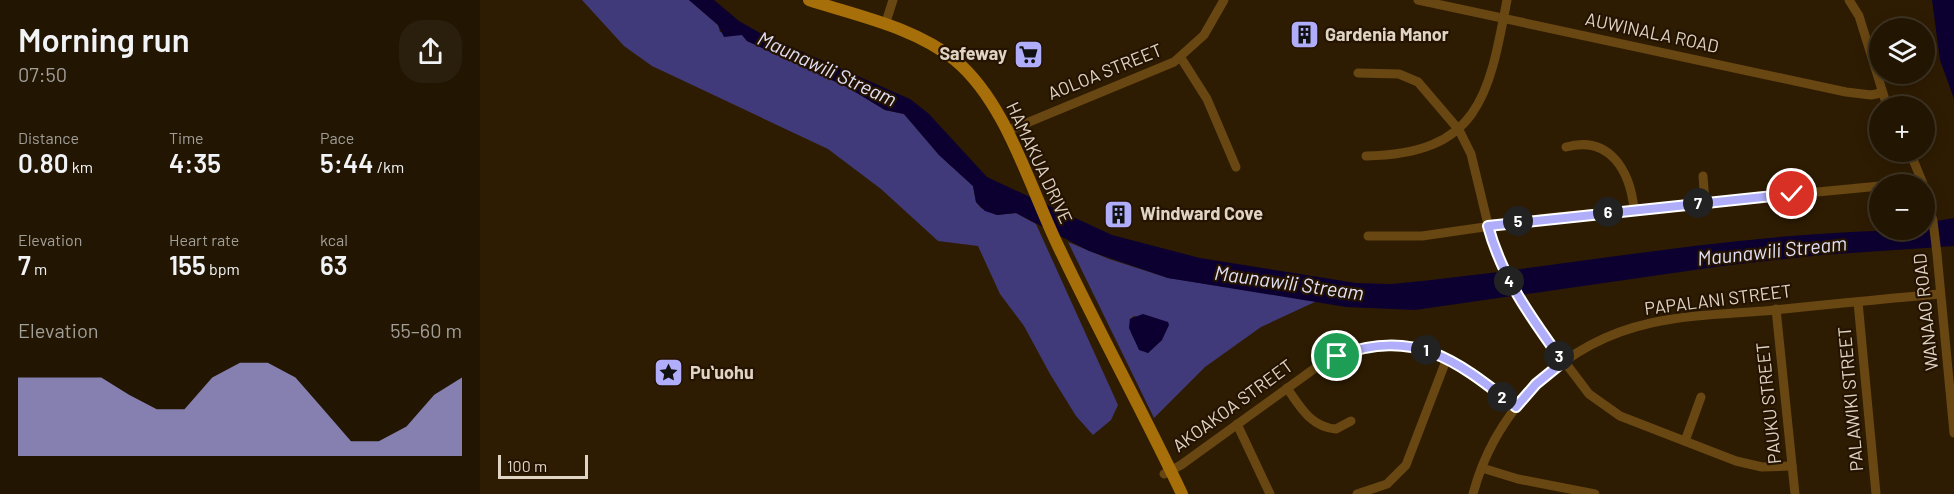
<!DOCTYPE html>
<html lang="en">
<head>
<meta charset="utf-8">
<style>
  :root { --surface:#221502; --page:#2a1e0c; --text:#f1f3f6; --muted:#a29f99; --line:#3f3424; --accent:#b0aefa }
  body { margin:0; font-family:Barlow,sans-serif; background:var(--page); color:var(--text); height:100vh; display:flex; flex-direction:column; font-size:22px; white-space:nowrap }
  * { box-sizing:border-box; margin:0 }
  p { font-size:20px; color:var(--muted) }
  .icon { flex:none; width:33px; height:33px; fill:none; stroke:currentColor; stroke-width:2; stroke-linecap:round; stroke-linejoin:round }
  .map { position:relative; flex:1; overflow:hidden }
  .details { display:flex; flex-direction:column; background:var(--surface); width:480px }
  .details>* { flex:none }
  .controls { position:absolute; left:1389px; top:18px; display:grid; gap:12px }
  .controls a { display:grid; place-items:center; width:66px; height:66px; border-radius:50%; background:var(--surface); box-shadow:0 3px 15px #0003,0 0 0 2px var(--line); font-size:30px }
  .scale { position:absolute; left:18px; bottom:15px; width:90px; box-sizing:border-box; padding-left:6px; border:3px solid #e0d4c5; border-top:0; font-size:16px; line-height:21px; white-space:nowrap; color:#e0d4c5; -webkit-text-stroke:4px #241300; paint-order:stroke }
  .pin { position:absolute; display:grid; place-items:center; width:51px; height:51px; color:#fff; margin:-26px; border:3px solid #fff; border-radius:50%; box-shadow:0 2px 6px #0007 }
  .km { position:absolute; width:30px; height:30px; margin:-15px; border-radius:50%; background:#222; color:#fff; font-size:16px; line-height:30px; text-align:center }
  .round { display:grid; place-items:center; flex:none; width:63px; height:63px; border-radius:24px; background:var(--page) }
  .head { display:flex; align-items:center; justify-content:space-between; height:102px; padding:0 18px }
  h1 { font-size:33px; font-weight:600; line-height:45px }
  .figures { display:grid; grid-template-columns:repeat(3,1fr); gap:9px; height:102px; padding:6px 18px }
  .figures div { display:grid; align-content:center }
  .figures b { font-size:26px; font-weight:600 }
  .figures small { font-size:16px; font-weight:400 }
  .figures p { font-size:16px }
  .chart { height:168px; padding:12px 18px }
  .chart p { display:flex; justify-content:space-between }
  .chart svg { width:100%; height:108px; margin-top:6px; fill:var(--accent); opacity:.7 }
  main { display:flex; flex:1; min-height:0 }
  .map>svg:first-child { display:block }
  .green { fill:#413a7a; fill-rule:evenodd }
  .water { fill:#0c0031 }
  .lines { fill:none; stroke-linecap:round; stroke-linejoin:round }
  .minor { stroke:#694712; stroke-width:9 }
  .major { stroke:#a76f09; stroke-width:12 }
  .route-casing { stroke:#fff; stroke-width:12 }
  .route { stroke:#b0aefa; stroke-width:8 }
  .labels { text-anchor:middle; stroke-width:4.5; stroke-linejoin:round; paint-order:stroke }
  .street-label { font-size:18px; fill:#e0d4c5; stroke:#241300 }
  .poi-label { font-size:18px; font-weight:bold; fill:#e0d4c5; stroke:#241300; text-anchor:start }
  .water-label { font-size:20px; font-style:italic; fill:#e0e0f6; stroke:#241300 }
</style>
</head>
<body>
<main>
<section class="details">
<div class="head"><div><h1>Morning run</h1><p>07:50</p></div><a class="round"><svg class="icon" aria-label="share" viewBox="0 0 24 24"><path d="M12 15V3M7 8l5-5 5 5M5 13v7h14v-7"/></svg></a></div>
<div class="figures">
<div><p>Distance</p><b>0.80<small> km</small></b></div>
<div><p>Time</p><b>4:35</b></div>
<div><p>Pace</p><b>5:44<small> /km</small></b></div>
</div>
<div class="figures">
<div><p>Elevation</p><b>7<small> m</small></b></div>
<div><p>Heart rate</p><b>155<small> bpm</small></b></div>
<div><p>kcal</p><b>63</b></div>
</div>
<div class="chart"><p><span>Elevation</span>55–60 m</p>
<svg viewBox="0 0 160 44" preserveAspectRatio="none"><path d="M0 44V12L10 12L20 12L30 12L40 19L50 25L60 25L70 12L80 6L90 6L100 12L110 25L120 38L130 38L140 32L150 19L160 12V44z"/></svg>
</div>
</section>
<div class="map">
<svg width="1474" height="494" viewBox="0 0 1474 494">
  <rect width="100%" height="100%" fill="#2e1c02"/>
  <g class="green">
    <path d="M102,0H209L238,25L240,32L262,35L267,41L367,87L405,110L424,114L459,155L493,186L496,202L501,208L517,215L536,213L556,224L638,405L631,420L613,435L596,416L570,374L544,326L520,294L498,246L458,241L401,189L348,149L172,66L144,46Z"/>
    <path d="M588,242L629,259L688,278L837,301L781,327L725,367L674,418ZM654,316L685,322L682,340L668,353C656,344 648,334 650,319Z"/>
  </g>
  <g class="water">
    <path d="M209,0H234L259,21L280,33L430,99L448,113L507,177L632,235L720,258L876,283L911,284C1089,267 1265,230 1444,230L1445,223L1474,218V246L1342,255L1242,266L935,310L866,307L688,278L609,251L536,213L517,215L505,211L496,202L493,186L459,155L424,114L405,110L367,87L267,41L262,35L244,37L238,25Z"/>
    <path d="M1452,0H1474V99L1460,60Z"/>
    <path d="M663,314L688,322L689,325L682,340L668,353L659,350L649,328L650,319Z"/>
  </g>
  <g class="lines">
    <g class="minor">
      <path d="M938,0L1366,92L1391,95L1401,93"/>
      <path d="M1369,0L1379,16L1407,106"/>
      <path d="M405,25L413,0"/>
      <path d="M701,58L727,99L756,167"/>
      <path d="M878,73L919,74L938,82L979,130L991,154L1012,241L1024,272L1050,316L1109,394L1140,416L1256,461L1282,467L1312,466"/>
      <path d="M527,131L694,62L724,35L744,0"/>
      <path d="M1086,147C1130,135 1150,171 1154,209"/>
      <path d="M1430,152L1443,184"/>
      <path d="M886,156C999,154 1009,96 1027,0"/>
      <path d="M1223,176L1225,203"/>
      <path d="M1413,184L1442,182"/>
      <path d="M1444,189L1453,221L1457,254L1474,433"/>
      <path d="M888,236H942L1067,218L1400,186"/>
      <path d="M1378,302L1396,494"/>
      <path d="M1296,309L1315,494"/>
      <path d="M807,388C820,407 831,427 856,429L871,421"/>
      <path d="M757,424L790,494"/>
      <path d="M1205,441L1221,397"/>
      <path d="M1002,468L1038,479L1115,494"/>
      <path d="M684,474L701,465L838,366C920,319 971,357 1036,407"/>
      <path d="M877,494L907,484L926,465L967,358"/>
      <path d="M993,494C1016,408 1084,342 1171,323C1207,315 1246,314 1284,311C1343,305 1401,299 1460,294"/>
    </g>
    <path class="major" d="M329,0C378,16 434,27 475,60C527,103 550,189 580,250C619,332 663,412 702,494"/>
  </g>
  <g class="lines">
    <defs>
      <path id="route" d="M857,356C936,327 977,361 1036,407L1056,384L1083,362C1052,319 1022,278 1008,226L1312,194"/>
    </defs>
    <use href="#route" class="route-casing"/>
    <use href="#route" class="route"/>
  </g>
  <defs>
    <symbol id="building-square" viewBox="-11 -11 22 22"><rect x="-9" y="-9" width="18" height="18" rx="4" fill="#b0aefa" stroke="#241300"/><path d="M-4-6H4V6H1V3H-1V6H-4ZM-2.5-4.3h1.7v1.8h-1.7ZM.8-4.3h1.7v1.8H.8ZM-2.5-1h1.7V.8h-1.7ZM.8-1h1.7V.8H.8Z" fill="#111"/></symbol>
    <symbol id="supermarket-square" viewBox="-11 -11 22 22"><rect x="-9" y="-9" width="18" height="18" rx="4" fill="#b0aefa" stroke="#241300"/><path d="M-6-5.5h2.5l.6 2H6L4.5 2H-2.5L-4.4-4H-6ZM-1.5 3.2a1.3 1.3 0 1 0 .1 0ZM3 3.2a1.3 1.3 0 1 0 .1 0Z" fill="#111"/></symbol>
    <symbol id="sight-square" viewBox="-11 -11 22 22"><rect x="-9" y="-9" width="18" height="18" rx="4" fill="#b0aefa" stroke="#241300"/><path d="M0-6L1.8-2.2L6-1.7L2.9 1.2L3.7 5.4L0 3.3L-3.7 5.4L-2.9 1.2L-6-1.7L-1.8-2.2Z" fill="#111"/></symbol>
  </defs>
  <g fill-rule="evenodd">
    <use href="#building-square" x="808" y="18" width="33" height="33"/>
    <use href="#supermarket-square" x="532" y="38" width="33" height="33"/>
    <use href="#building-square" x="622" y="198" width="33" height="33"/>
    <use href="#sight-square" x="172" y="356" width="33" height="33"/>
  </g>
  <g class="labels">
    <g class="street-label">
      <text transform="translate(1172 33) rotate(12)" y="6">AUWINALA ROAD</text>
      <text transform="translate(625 72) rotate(-22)" y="6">AOLOA STREET</text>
      <text transform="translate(559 163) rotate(65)" y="6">HAMAKUA DRIVE</text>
      <text transform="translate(1238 300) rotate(-7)" y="6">PAPALANI STREET</text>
      <text transform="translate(1446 312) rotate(-96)" y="6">WANAAO ROAD</text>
      <text transform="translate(1371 399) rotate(-95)" y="6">PALAWIKI STREET</text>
      <text transform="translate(1289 403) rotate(-96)" y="6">PAUKU STREET</text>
      <text transform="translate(753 406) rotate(-36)" y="6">AKOAKOA STREET</text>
    </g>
    <g class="poi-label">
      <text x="845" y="41">Gardenia Manor</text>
      <text x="527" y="60" text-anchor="end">Safeway</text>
      <text x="660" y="220">Windward Cove</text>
      <text x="210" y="379">Puʻuohu</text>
    </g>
    <g class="water-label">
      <text transform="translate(347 69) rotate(25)" y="7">Maunawili Stream</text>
      <text transform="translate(1292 251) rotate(-6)" y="7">Maunawili Stream</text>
      <text transform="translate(809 283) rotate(8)" y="7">Maunawili Stream</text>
    </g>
  </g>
</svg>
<div class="controls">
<a><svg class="icon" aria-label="layers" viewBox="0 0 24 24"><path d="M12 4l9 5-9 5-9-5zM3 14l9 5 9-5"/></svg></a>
<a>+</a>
<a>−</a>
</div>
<div class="scale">100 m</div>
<div class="pin" style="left:857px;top:356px;background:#1e9e55"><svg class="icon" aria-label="arrive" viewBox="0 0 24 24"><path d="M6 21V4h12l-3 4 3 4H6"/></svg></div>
<div class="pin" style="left:1312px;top:194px;background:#d93025"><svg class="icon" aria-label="check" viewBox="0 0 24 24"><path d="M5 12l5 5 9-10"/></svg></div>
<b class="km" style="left:946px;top:350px">1</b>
<b class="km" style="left:1022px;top:397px">2</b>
<b class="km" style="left:1079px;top:356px">3</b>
<b class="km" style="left:1029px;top:281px">4</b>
<b class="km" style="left:1038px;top:221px">5</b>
<b class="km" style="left:1128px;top:212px">6</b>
<b class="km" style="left:1218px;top:203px">7</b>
</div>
</main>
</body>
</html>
